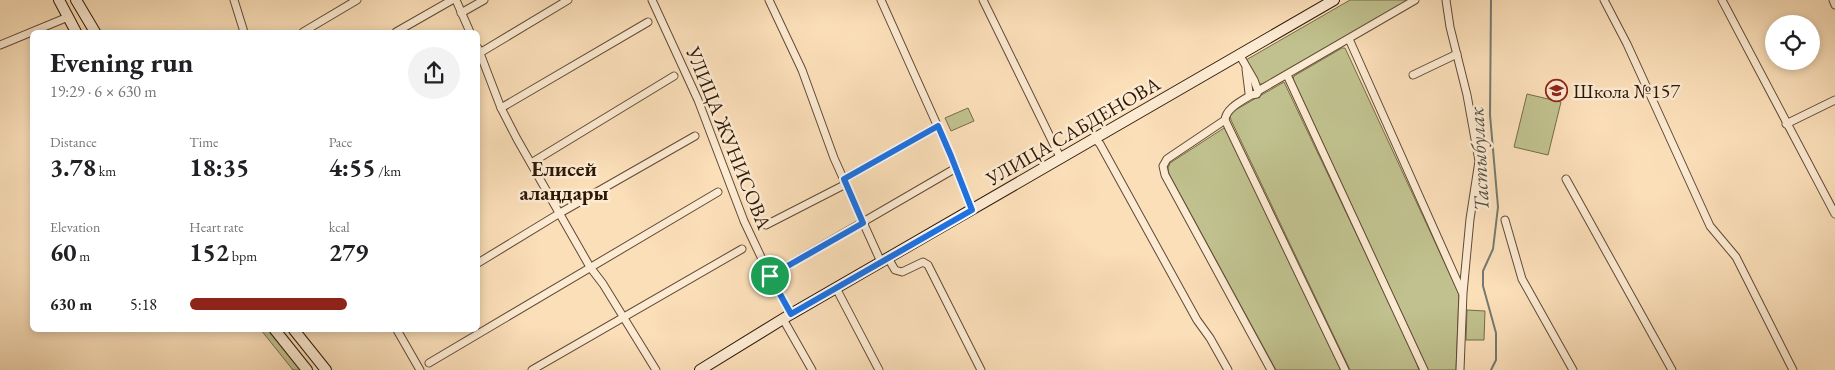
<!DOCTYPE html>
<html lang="en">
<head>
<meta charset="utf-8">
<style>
  :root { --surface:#fff; --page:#f2f2f2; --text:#202124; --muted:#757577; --accent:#8f2418 }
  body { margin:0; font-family:"EB Garamond",serif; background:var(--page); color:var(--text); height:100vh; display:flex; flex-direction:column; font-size:19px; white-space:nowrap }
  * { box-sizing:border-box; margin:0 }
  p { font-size:16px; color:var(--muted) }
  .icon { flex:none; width:28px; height:28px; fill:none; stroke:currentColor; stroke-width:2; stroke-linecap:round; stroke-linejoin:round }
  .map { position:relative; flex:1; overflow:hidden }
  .side { position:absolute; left:30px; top:30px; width:450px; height:302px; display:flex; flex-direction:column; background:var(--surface); border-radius:8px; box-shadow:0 2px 8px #0003 }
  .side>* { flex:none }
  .tools { position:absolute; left:1765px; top:15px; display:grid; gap:10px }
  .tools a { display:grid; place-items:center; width:55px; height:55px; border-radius:50%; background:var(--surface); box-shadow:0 2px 8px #0003; font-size:25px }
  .pin { position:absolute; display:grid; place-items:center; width:42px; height:42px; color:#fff; margin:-21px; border:2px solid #fff; border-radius:50%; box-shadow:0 1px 5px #0007 }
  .round { display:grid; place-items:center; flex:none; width:52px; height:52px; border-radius:26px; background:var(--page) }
  .overview { display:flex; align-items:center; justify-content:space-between; height:85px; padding:0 20px }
  h1 { font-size:28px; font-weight:700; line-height:38px }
  .stats { display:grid; grid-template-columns:repeat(3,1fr); gap:8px; height:85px; padding:5px 20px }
  .stats div { display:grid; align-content:center }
  .stats b { font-size:25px; font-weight:700 }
  .stats small { font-size:14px; font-weight:400 }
  .stats p { font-size:14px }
  ul { padding:0 20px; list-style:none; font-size:16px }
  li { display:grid; grid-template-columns:80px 60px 1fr; align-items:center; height:38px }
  li i { height:12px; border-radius:6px; background:var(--accent) }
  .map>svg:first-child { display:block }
  .green { fill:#c0c18e; stroke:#766c4a }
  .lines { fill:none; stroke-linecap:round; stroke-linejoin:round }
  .stream { stroke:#737a71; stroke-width:2 }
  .street-casing { stroke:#604a33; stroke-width:9 }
  .secondary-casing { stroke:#2d1806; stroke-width:12 }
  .street { stroke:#fcead2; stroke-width:7 }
  .secondary { stroke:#fcead2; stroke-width:10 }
  .route-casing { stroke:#fff; stroke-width:10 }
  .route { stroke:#1a73e8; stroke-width:6 }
  .labels { text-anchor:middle; stroke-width:5; stroke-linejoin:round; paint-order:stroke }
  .poi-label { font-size:20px; fill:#2d1806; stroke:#fcead2; text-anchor:start }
  .street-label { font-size:20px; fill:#2d1806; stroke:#fcead2 }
  .water-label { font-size:21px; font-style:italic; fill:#565144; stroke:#fcead2 }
  .neighbourhood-label { font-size:21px; font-weight:bold; fill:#2d1806; stroke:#fcead2 }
</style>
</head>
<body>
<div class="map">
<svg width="1835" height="370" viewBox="0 0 1835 370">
  <rect width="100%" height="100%" fill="#fbdfb9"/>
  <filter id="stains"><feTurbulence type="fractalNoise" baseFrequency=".004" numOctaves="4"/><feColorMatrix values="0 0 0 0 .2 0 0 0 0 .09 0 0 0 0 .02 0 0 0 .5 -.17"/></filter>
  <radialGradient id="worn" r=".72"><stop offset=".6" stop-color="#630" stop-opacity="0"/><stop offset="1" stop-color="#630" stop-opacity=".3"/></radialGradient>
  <g class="green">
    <path d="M1350,0H1409L1264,84H1259L1246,60Z"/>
    <path d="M1342,48H1345L1459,294L1456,370H1428L1293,79L1294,76Z"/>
    <path d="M1284,82L1411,349L1419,370H1350L1231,120L1230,116L1232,112Z"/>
    <path d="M1527,94L1561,102L1548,155L1514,147Z"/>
    <path d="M968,108L974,121L951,131L945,118Z"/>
    <path d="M1224,128L1226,130L1341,370H1276L1169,174L1168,168L1170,163Z"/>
    <path d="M1467,310L1485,311L1484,340H1466Z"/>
    <path d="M261,330H269L301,370H293Z"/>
  </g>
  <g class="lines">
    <path class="stream" d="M1491,370L1496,360V333L1483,286V271L1493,249L1498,207L1490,115L1491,0"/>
    <defs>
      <g id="street">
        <path d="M234,0L244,32"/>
        <path d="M456,0L470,32"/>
        <path d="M652,0L698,100L744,221L770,276L791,314"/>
        <path d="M769,0L802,70L834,158L881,262"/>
        <path d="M881,0L951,156L972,210"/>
        <path d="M983,0L1061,159"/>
        <path d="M1446,0L1450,27L1467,95L1479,161L1470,219L1463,293L1460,370"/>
        <path d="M1604,0L1627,44L1710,226L1736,257L1793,370"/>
        <path d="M1722,0L1835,214"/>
        <path d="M1833,0L1835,5"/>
        <path d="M461,13L484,0"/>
        <path d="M303,32L357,0"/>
        <path d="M396,32L452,0"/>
        <path d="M1349,39L1462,292"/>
        <path d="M0,45L68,17"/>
        <path d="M478,48L501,108L517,139L590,267L603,284L656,370"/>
        <path d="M478,54L568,0"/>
        <path d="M1239,54L1254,80L1258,91"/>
        <path d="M1246,69L1249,93L1251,95L1257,94L1258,91L1415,0"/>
        <path d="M1287,75L1424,370"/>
        <path d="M1413,75L1457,54"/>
        <path d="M1251,95C1242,101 1226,108 1225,120L1167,159L1163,166L1165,175L1271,370"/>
        <path d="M501,108L648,22"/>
        <path d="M1225,120L1345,370"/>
        <path d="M1786,124L1835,100"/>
        <path d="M1095,139L1100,144L1197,320L1210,338L1228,370"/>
        <path d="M531,163L674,76"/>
        <path d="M844,179L938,126"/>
        <path d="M1566,179L1672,370"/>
        <path d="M1505,220L1522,279L1573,370"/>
        <path d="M766,225L846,184"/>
        <path d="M888,258L895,270L902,272L923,262L928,265L981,370"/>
        <path d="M478,263L560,213L695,136"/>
        <path d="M770,276L956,168"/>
        <path d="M836,288L879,370"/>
        <path d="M783,319L812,370"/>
        <path d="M397,330L420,370"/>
        <path d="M429,363L718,192"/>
        <path d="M532,370L742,249"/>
      </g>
      <g id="secondary">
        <path d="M59,0L76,32"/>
        <path d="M76,0L95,32"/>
        <path d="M275,330L307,370"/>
        <path d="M294,330L326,370"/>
        <path d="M700,370L791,314L1334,0"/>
      </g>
    </defs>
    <use href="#street" class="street-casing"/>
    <use href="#secondary" class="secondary-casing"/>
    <use href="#street" class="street"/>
    <use href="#secondary" class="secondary"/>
  </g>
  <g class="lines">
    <defs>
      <path id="route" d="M938,126L951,156L972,210L791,314L770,276L863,223L844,179Z"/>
    </defs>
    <use href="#route" class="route-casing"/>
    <use href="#route" class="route"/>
  </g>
  <defs>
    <symbol id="school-ring" viewBox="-11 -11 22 22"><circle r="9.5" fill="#fcead2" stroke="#8f2418" stroke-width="1.5"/><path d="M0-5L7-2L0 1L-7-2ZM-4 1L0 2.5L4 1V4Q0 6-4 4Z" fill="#8f2418"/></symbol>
  </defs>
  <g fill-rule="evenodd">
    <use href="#school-ring" x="1544" y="78" width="25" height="25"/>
  </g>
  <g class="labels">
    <g class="poi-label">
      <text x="1573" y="98">Школа №157</text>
    </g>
    <g class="street-label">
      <text transform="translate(1073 131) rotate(-30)" y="7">УЛИЦА САБДЕНОВА</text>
      <text transform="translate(729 138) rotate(68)" y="7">УЛИЦА ЖУНИСОВА</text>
    </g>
    <g class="water-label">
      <text transform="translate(1479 159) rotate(-93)" y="7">Тастыбулак</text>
    </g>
    <g class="neighbourhood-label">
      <text x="564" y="176">Елисей<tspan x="564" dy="24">алаңдары</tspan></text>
    </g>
  </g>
  <rect width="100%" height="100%" filter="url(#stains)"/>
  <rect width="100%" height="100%" fill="url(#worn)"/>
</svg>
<div class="tools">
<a><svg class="icon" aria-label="locate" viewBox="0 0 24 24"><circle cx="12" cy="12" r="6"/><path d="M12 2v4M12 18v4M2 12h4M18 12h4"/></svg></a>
</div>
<div class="pin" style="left:770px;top:276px;background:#1e9e55"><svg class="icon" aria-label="arrive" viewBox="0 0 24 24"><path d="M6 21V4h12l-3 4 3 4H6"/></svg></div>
<section class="side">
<div class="overview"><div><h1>Evening run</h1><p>19:29 · 6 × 630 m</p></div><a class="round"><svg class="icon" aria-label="share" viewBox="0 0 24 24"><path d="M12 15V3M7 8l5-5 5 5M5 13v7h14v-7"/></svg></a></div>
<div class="stats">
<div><p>Distance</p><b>3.78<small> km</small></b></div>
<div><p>Time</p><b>18:35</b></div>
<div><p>Pace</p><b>4:55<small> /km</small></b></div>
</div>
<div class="stats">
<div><p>Elevation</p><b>60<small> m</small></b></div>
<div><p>Heart rate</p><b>152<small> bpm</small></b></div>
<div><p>kcal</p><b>279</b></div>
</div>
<ul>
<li><b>630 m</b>5:18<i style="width:58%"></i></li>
</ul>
</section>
</div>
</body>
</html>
